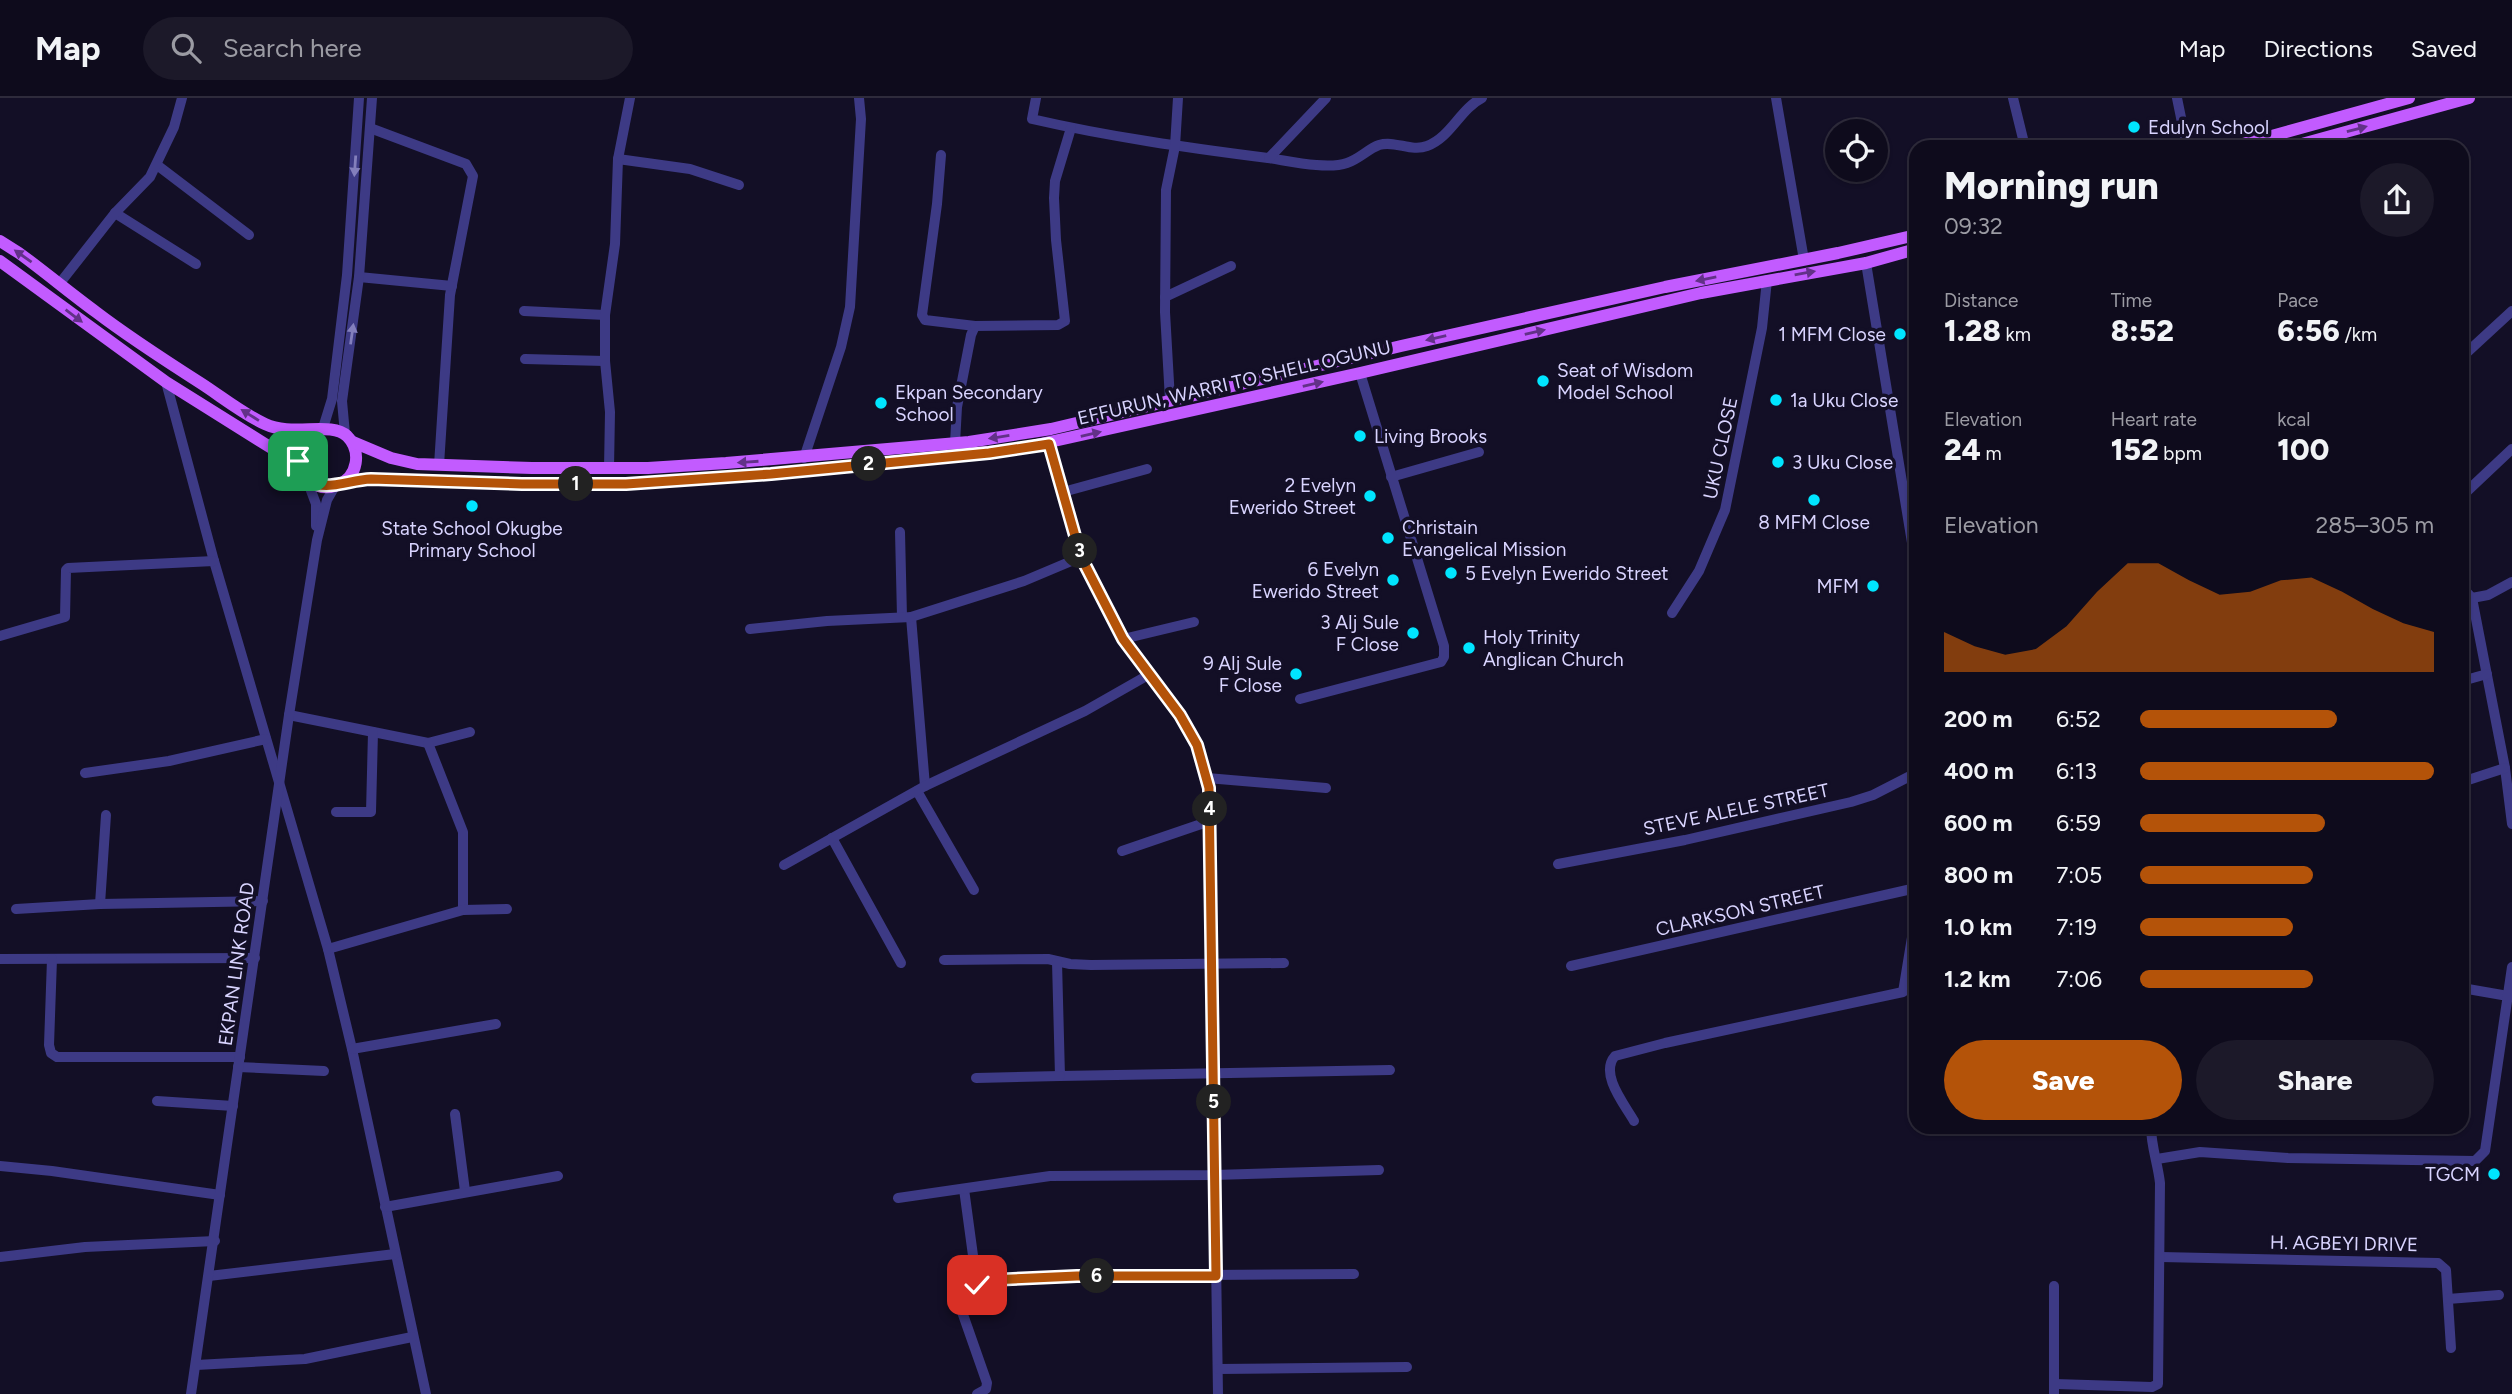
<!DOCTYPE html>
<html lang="en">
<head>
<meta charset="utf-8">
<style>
  :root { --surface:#0e0b1c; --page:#1c1929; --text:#f1f3f6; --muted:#9b9ba3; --line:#2e2b3b; --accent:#b45309 }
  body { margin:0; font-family:Figtree,sans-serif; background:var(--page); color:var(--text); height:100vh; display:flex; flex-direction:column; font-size:26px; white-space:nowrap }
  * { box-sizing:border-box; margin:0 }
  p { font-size:23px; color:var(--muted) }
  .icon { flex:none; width:38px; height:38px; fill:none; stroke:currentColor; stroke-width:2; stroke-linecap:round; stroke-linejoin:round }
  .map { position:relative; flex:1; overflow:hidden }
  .sheet { position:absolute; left:1909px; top:42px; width:560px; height:994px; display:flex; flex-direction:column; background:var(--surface); border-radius:21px; box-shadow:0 2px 5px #0004,0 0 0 2px var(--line) }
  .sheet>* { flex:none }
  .fabs { position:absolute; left:1825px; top:21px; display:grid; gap:14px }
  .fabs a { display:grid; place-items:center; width:63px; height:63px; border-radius:50%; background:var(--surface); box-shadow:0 2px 5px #0004,0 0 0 2px var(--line); font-size:35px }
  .pin { position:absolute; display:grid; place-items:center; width:60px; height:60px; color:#fff; margin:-30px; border-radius:14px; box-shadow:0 4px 10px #0006 }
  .km { position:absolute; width:35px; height:35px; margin:-18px; border-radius:50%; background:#222; color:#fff; font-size:19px; line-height:35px; text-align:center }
  .round { display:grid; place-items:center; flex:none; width:74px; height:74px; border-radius:37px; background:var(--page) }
  .headline { display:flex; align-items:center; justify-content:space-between; height:119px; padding:0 35px }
  h1 { font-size:38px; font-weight:800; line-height:52px }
  .stats { display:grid; grid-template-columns:repeat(3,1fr); gap:10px; height:119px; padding:7px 35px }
  .stats div { display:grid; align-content:center }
  .stats b { font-size:30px; font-weight:800 }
  .stats small { font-size:19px; font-weight:400 }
  .stats p { font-size:19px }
  .chart { height:196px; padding:14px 35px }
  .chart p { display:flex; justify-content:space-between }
  .chart svg { width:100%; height:126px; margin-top:7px; fill:var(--accent); opacity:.7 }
  .action { display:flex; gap:14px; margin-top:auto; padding:14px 35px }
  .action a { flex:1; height:80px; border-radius:42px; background:var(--accent); color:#fff; font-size:28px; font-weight:800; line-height:80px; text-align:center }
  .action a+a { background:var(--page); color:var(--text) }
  ul { padding:0 35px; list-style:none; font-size:23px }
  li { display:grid; grid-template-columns:112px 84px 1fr; align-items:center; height:52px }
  li i { height:18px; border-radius:9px; background:var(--accent) }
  header { display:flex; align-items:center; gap:42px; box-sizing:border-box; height:98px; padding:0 35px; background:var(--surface); border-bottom:2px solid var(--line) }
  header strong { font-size:33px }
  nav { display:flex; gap:38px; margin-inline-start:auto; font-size:24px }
  .search { width:490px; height:63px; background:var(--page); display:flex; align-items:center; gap:18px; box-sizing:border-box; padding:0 24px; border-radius:38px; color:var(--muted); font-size:26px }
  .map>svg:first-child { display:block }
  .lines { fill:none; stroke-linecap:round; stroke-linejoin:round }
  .minor { stroke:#3d3a85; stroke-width:10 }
  .major { stroke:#c25bff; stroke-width:12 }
  .oneway { fill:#623188 }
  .oneway2 { fill:#837fbc }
  .route-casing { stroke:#fff; stroke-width:14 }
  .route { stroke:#b45309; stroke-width:9 }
  .poi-dot { fill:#00e5ff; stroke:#130f26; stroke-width:2.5 }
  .labels { text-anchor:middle; stroke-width:7; stroke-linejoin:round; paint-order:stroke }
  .poi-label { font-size:19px; fill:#d9d4ff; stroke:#130f26; text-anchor:start }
  .street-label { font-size:19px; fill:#d9d4ff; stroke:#130f26 }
</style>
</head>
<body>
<header>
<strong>Map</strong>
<div class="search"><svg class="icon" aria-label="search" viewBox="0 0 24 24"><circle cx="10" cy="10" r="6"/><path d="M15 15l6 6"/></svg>Search here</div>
<nav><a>Map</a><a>Directions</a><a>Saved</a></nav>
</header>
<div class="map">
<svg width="2512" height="1296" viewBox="0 0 2512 1296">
  <rect width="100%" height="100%" fill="#130f26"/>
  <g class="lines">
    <g class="minor">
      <path d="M1036,0L1032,21C1110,39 1189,50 1268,60C1289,63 1327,72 1347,65C1359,61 1368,51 1379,47C1395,42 1411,54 1427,48C1451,39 1460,11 1482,0"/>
      <path d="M1776,0L1804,162"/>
      <path d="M2013,0L2025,49"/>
      <path d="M2177,0L2187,49"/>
      <path d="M370,30L466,66L473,78L450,197L439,367"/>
      <path d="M941,57L937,106L922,217L925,222L975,228L971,237L957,309L955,345"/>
      <path d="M1269,60L1326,0"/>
      <path d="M618,61L690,71L739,87"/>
      <path d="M157,67L249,137"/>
      <path d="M115,115L196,166"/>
      <path d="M1866,165L1916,469"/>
      <path d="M359,179L452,188"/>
      <path d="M60,185L115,115L150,79L174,29L182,0"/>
      <path d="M1165,199L1231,168"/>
      <path d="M524,213L605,217"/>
      <path d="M975,228L1058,227L1065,223L1056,142L1054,100L1055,83L1071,30"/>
      <path d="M2462,259L2512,213"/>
      <path d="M525,261L605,263"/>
      <path d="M166,284L214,463L328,851L352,951L426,1296"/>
      <path d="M1170,302L1165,214L1166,92L1175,48L1178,0"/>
      <path d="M323,330L332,301L347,177L359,0"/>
      <path d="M345,336L342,303L359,179L372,0"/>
      <path d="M1049,346L1081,459L1123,541L1180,617L1197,647L1209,690L1218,1296"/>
      <path d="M804,360L841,249L850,209L861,21L859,0"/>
      <path d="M609,370L610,314L605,263V217L615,146L618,61L630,0"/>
      <path d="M1391,379L1479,354"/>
      <path d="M307,382L316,406V428"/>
      <path d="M1063,394L1147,371"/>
      <path d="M2462,398L2512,351"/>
      <path d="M900,434L902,519"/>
      <path d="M2462,489L2472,500"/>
      <path d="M2472,500L2505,670L2512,726"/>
      <path d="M2472,500L2488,497L2512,484"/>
      <path d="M1672,515L1699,473L1725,412L1762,230L1767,182"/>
      <path d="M911,519L925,688"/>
      <path d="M750,531L827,523L911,519L1024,483L1081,459"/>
      <path d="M0,538L65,519L66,472L68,470L214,463"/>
      <path d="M1123,541L1194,524"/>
      <path d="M2462,583L2487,576"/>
      <path d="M1300,601L1441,564L1444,559V548L1360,275"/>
      <path d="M289,617L428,645L470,634"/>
      <path d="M428,645L463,734V812"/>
      <path d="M85,675L169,663L266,641"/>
      <path d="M1207,680L1326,690"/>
      <path d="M2462,684L2505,670"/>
      <path d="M917,693L974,792"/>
      <path d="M336,714H371L373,634"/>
      <path d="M832,740L901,865"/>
      <path d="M1122,753L1210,723"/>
      <path d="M1558,766L1685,742L1851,704L1873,697L1916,675"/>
      <path d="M784,767L925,688L1085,613L1150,576"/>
      <path d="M100,806L106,717"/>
      <path d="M16,811L100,806L263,803"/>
      <path d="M328,851L463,812L507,811"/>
      <path d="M0,861L255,860"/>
      <path d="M52,861L49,947L51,955L57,959H240"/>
      <path d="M944,862L1048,861L1070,866L1091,867L1284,865"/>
      <path d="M1057,864L1060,978L1390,972"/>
      <path d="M1571,868L1916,790"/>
      <path d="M2462,890L2508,898"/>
      <path d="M352,951L496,926"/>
      <path d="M238,969L324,973"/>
      <path d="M976,980L1060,978"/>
      <path d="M157,1003L233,1008"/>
      <path d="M455,1016L465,1093"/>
      <path d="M1634,1023C1625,1007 1599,976 1615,958L1665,945L1903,894L1916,815"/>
      <path d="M2157,1061L2200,1054L2288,1060L2475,1063L2485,1053L2512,869"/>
      <path d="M0,1068L52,1073L220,1097"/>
      <path d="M964,1091L977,1187"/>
      <path d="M898,1100L1050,1078L1214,1077L1379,1072"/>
      <path d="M385,1109L558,1078"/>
      <path d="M0,1159L85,1149L215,1143"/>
      <path d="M2161,1159L2438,1165L2446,1172L2451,1250"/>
      <path d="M209,1178L395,1156"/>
      <path d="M2448,1201L2499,1197"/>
      <path d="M196,1267L305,1261L412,1239"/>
      <path d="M1218,1271L1407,1269"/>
      <path d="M2055,1286L2152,1289L2158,1286L2160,1085C2158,1066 2151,1048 2151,1029"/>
      <path d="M191,1296L289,617L317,442L327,402L335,388"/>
      <path d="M977,1296L986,1291L987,1285L960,1208L967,1196L977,1187L991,1182L1077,1178L1354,1176"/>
      <path d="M2054,1296V1188"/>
    </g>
    <g class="major">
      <path d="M2232,49L2409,0"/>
      <path d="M2291,49L2469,0"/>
      <path d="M0,143L19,155C45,174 70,195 96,214C130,240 166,263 202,286C222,299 243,316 265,326C292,339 331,323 347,338C362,353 358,379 338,387C304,400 282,354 314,333"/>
      <path d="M0,163L166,284L273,351L300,371"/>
      <path d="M353,344L391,360L417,366L532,370H648L726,365L969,344L1051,331L1401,248L1665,189L1838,155L1916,137"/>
      <path d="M341,386L354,382L371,381L522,386H626L771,376L1018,351L1360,275L1701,195L1866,165L1916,151"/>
    </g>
  </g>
  <defs><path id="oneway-solid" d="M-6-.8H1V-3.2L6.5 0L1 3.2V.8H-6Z" transform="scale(1.75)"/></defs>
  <g class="oneway">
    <use href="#oneway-solid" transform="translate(2357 31) rotate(-15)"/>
    <use href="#oneway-solid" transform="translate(23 158) rotate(-145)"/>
    <use href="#oneway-solid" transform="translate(1805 175) rotate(-10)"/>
    <use href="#oneway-solid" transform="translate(1706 181) rotate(169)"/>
    <use href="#oneway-solid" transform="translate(74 218) rotate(37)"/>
    <use href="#oneway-solid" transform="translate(1535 234) rotate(-13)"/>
    <use href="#oneway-solid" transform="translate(1436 240) rotate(167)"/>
    <use href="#oneway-solid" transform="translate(1313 286) rotate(-13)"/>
    <use href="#oneway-solid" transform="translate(250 317) rotate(-148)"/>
    <use href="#oneway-solid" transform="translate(1091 336) rotate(-13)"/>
    <use href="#oneway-solid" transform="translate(999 339) rotate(171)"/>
    <use href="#oneway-solid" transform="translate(748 364) rotate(176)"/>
  </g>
  <g class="oneway2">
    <use href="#oneway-solid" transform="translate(355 68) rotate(94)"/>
    <use href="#oneway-solid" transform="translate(352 236) rotate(-82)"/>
  </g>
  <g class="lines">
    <defs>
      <path id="route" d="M298,363C309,403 342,382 371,381L522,386H626L771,376L989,355L1049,346L1081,459L1123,541L1180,617L1197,647L1209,690L1216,1178H1077L991,1182L977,1187"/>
    </defs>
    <use href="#route" class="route-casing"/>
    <use href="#route" class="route"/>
  </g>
  <g class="poi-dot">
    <circle cx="2134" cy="29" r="7"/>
    <circle cx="1900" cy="236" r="7"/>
    <circle cx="1543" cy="283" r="7"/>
    <circle cx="1776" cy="302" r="7"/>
    <circle cx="881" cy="305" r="7"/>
    <circle cx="1360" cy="338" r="7"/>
    <circle cx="1778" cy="364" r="7"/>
    <circle cx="1370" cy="398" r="7"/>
    <circle cx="1814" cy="402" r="7"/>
    <circle cx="472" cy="408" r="7"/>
    <circle cx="1388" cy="440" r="7"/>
    <circle cx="1451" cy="475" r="7"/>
    <circle cx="1393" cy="482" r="7"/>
    <circle cx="1873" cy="488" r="7"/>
    <circle cx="1413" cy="535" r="7"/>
    <circle cx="1469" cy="550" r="7"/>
    <circle cx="1296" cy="576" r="7"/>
    <circle cx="2494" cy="1076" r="7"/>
  </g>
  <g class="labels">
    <g class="poi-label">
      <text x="2148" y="36">Edulyn School</text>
      <text x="1886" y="243" text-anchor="end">1 MFM Close</text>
      <text x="1557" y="279">Seat of Wisdom<tspan x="1557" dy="22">Model School</tspan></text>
      <text x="895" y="301">Ekpan Secondary<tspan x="895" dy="22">School</tspan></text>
      <text x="1790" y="309">1a Uku Close</text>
      <text x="1374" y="345">Living Brooks</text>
      <text x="1792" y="371">3 Uku Close</text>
      <text x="1356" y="394" text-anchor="end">2 Evelyn<tspan x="1356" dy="22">Ewerido Street</tspan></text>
      <text x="1814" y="431" text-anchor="middle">8 MFM Close</text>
      <text x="1402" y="436">Christain<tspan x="1402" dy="22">Evangelical Mission</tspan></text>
      <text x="472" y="437" text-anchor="middle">State School Okugbe<tspan x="472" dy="22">Primary School</tspan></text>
      <text x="1379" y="478" text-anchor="end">6 Evelyn<tspan x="1379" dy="22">Ewerido Street</tspan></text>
      <text x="1465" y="482">5 Evelyn Ewerido Street</text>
      <text x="1859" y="495" text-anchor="end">MFM</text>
      <text x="1399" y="531" text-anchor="end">3 Alj Sule<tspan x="1399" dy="22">F Close</tspan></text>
      <text x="1483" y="546">Holy Trinity<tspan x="1483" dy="22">Anglican Church</tspan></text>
      <text x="1282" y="572" text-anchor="end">9 Alj Sule<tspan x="1282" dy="22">F Close</tspan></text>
      <text x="2480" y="1083" text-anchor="end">TGCM</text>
    </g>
    <g class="street-label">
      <text transform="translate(1234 284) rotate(-13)" y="7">EFFURUN, WARRI TO SHELL OGUNU</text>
      <text transform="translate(1720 350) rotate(-78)" y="7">UKU CLOSE</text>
      <text transform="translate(1736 711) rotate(-12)" y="7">STEVE ALELE STREET</text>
      <text transform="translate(1740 812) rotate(-13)" y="7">CLARKSON STREET</text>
      <text transform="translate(236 866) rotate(-82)" y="7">EKPAN LINK ROAD</text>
      <text transform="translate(2344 1145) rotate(1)" y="7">H. AGBEYI DRIVE</text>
    </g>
  </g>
</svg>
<div class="fabs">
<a><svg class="icon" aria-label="locate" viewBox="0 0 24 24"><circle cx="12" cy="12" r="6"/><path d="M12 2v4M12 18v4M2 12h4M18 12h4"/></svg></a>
</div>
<div class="pin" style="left:298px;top:363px;background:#1e9e55"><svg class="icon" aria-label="arrive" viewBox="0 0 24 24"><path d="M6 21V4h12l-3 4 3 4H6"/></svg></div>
<div class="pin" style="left:977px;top:1187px;background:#d93025"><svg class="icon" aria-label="check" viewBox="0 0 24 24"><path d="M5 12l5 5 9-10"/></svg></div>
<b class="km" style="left:576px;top:386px">1</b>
<b class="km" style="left:869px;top:366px">2</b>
<b class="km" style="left:1080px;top:453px">3</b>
<b class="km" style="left:1210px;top:711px">4</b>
<b class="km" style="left:1214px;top:1004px">5</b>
<b class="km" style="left:1097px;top:1178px">6</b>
<section class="sheet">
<div class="headline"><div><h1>Morning run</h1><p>09:32</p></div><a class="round"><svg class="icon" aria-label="share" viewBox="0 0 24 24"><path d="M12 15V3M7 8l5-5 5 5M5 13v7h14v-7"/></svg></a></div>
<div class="stats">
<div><p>Distance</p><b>1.28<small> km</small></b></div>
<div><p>Time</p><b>8:52</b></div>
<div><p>Pace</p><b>6:56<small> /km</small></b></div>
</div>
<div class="stats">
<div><p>Elevation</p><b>24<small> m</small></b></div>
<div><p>Heart rate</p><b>152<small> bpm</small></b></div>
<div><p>kcal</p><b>100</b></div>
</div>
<div class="chart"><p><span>Elevation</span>285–305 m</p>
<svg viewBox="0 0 160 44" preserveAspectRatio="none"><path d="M0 44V30L10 35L20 38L30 36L40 28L50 16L60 6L70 6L80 12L90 17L100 16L110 12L120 11L130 16L140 22L150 27L160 30V44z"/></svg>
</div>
<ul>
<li><b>200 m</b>6:52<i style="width:67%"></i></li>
<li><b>400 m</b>6:13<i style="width:100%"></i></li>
<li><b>600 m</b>6:59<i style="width:63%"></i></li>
<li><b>800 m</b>7:05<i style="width:59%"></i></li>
<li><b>1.0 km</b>7:19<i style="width:52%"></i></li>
<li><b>1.2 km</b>7:06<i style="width:59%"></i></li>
</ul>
<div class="action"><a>Save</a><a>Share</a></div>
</section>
</div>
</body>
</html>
